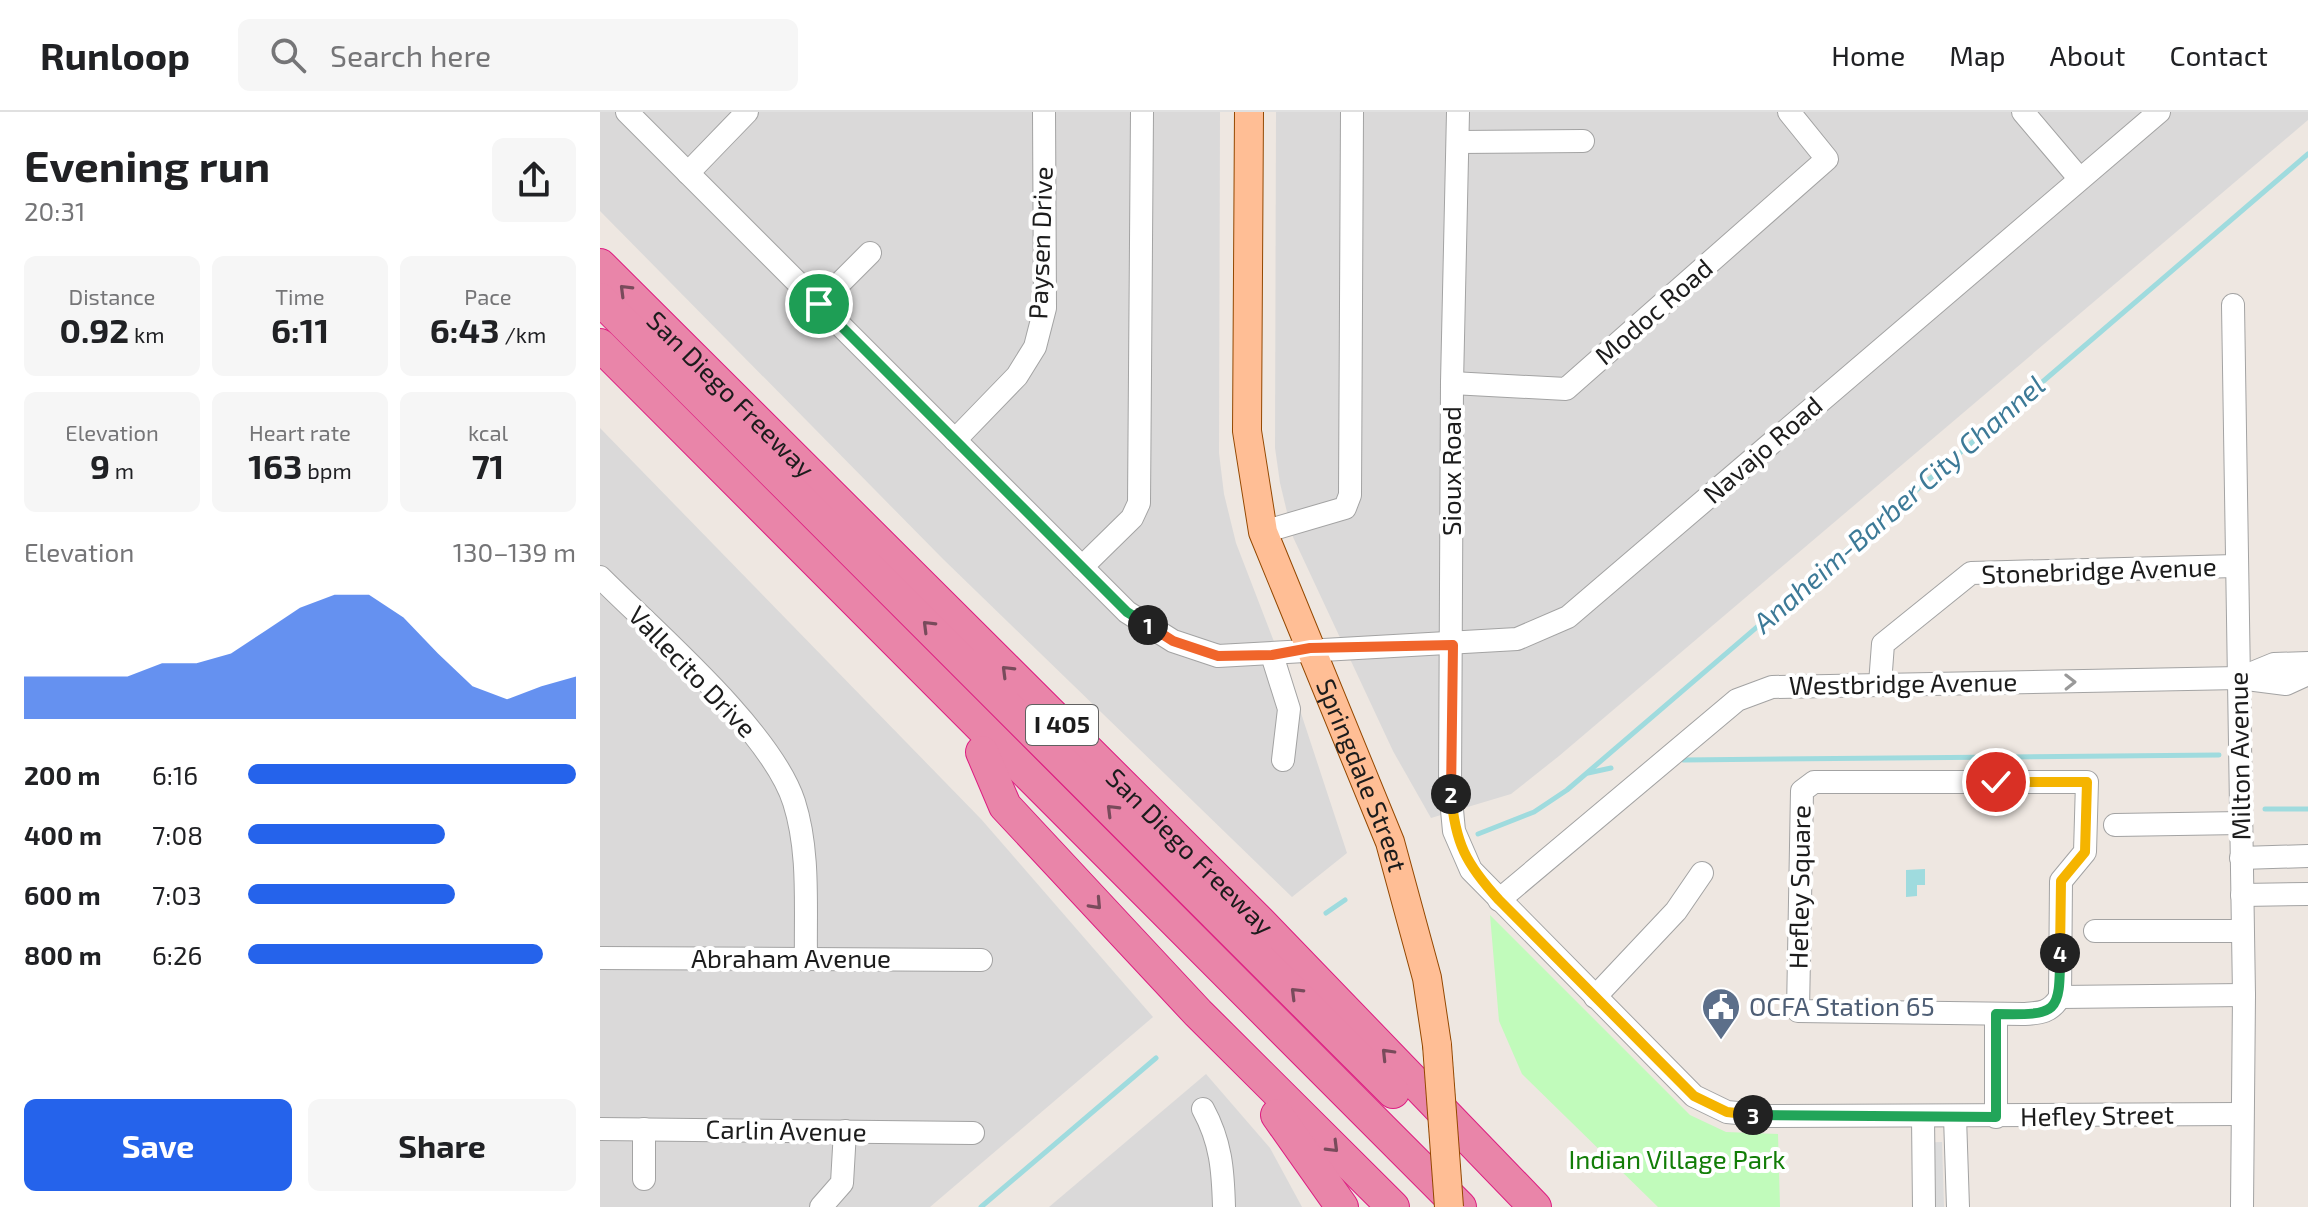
<!DOCTYPE html>
<html lang="en">
<head>
<meta charset="utf-8">
<style>
  :root { --surface:#fff; --page:#f6f6f6; --text:#202124; --muted:#757577; --line:#e0e0e0; --accent:#2563eb }
  body { margin:0; font-family:"Exo 2",sans-serif; background:var(--page); color:var(--text); height:100vh; display:flex; flex-direction:column; font-size:30px; white-space:nowrap }
  * { box-sizing:border-box; margin:0 }
  p { font-size:26px; color:var(--muted) }
  .icon { flex:none; width:44px; height:44px; fill:none; stroke:currentColor; stroke-width:2; stroke-linecap:round; stroke-linejoin:round }
  .map { position:relative; flex:1; overflow:hidden }
  .sheet { display:flex; flex-direction:column; background:var(--surface); width:600px }
  .sheet>* { flex:none }
  .pin { position:absolute; display:grid; place-items:center; width:68px; height:68px; color:#fff; margin:-34px; border:4px solid #fff; border-radius:50%; box-shadow:0 2px 8px #0007 }
  .km { position:absolute; width:40px; height:40px; margin:-20px; border-radius:50%; background:#222; color:#fff; font-size:22px; line-height:40px; text-align:center }
  .round { display:grid; place-items:center; flex:none; width:84px; height:84px; border-radius:12px; background:var(--page) }
  .overview { display:flex; align-items:center; justify-content:space-between; height:136px; padding:0 24px }
  h1 { font-size:44px; font-weight:700; line-height:60px }
  .metrics { display:grid; grid-template-columns:repeat(3,1fr); gap:12px; height:136px; padding:8px 24px }
  .metrics div { display:grid; align-content:center; border-radius:12px; background:var(--page); text-align:center }
  .metrics b { font-size:34px; font-weight:700 }
  .metrics small { font-size:22px; font-weight:400 }
  .metrics p { font-size:22px }
  .chart { height:224px; padding:16px 24px }
  .chart p { display:flex; justify-content:space-between }
  .chart svg { width:100%; height:144px; margin-top:8px; fill:var(--accent); opacity:.7 }
  .cta { display:flex; gap:16px; margin-top:auto; padding:16px 24px }
  .cta a { flex:1; height:92px; border-radius:12px; background:var(--accent); color:#fff; font-size:32px; font-weight:700; line-height:92px; text-align:center }
  .cta a+a { background:var(--page); color:var(--text) }
  ul { padding:0 24px; list-style:none; font-size:26px }
  li { display:grid; grid-template-columns:128px 96px 1fr; align-items:center; height:60px }
  li i { height:20px; border-radius:10px; background:var(--accent) }
  header { display:flex; align-items:center; gap:48px; box-sizing:border-box; height:112px; padding:0 40px; background:var(--surface); border-bottom:2px solid var(--line) }
  header strong { font-size:38px }
  nav { display:flex; gap:44px; margin-inline-start:auto; font-size:28px }
  .search { width:560px; height:72px; background:var(--page); display:flex; align-items:center; gap:20px; box-sizing:border-box; padding:0 28px; border-radius:12px; color:var(--muted); font-size:30px }
  main { display:flex; flex:1; min-height:0 }
  .map>svg:first-child { display:block }
  .residential { fill:#dad9d9 }
  .park { fill:#c1fbbb }
  .parking { fill:#dcdcdc }
  .water { fill:#9fdbde }
  .lines { fill:none; stroke-linecap:round; stroke-linejoin:round }
  .stream { stroke:#9fdbde; stroke-width:5 }
  .minor-casing { stroke:#a3a3a3; stroke-width:24 }
  .major-casing { stroke:#944800; stroke-width:30 }
  .highway-casing { stroke:#dd1d81; stroke-width:34 }
  .minor { stroke:#fff; stroke-width:22 }
  .major { stroke:#ffbe95; stroke-width:28 }
  .highway { stroke:#e985a9; stroke-width:32 }
  .major-bridge-casing { stroke:#944800; stroke-width:30; stroke-linecap:butt }
  .major-bridge { stroke:#ffbe95; stroke-width:28 }
  .oneway { stroke:#784b5b }
  .oneway2 { stroke:#999 }
  .split-1-casing { stroke:#fff; stroke-width:16 }
  .split-2-casing { stroke:#fff; stroke-width:16 }
  .split-3-casing { stroke:#fff; stroke-width:16 }
  .split-4-casing { stroke:#fff; stroke-width:16 }
  .split-5-casing { stroke:#fff; stroke-width:16 }
  .split-1 { stroke:#22a559; stroke-width:10 }
  .split-2 { stroke:#f0652b; stroke-width:10 }
  .split-3 { stroke:#f5b400; stroke-width:10 }
  .split-4 { stroke:#22a559; stroke-width:10 }
  .split-5 { stroke:#f5b400; stroke-width:10 }
  .labels { text-anchor:middle; stroke-width:8; stroke-linejoin:round; paint-order:stroke }
  .shield { fill:#fff; stroke:#606060; stroke-width:2 }
  .shield-label { font-size:24px; font-weight:bold; fill:#1c1c1c }
  .street-label { font-size:26px; fill:#1c1c1c; stroke:#fff }
  .service-label { font-size:26px; fill:#4e5e75; stroke:#fff; text-anchor:start }
  .park-label { font-size:26px; fill:#127d07; stroke:#fff }
  .water-label { font-size:28px; font-style:italic; fill:#3d7a97; stroke:#fff }
</style>
</head>
<body>
<header>
<strong>Runloop</strong>
<div class="search"><svg class="icon" aria-label="search" viewBox="0 0 24 24"><circle cx="10" cy="10" r="6"/><path d="M15 15l6 6"/></svg>Search here</div>
<nav><a>Home</a><a>Map</a><a>About</a><a>Contact</a></nav>
</header>
<main>
<section class="sheet">
<div class="overview"><div><h1>Evening run</h1><p>20:31</p></div><a class="round"><svg class="icon" aria-label="share" viewBox="0 0 24 24"><path d="M12 15V3M7 8l5-5 5 5M5 13v7h14v-7"/></svg></a></div>
<div class="metrics">
<div><p>Distance</p><b>0.92<small> km</small></b></div>
<div><p>Time</p><b>6:11</b></div>
<div><p>Pace</p><b>6:43<small> /km</small></b></div>
</div>
<div class="metrics">
<div><p>Elevation</p><b>9<small> m</small></b></div>
<div><p>Heart rate</p><b>163<small> bpm</small></b></div>
<div><p>kcal</p><b>71</b></div>
</div>
<div class="chart"><p><span>Elevation</span>130–139 m</p>
<svg viewBox="0 0 160 44" preserveAspectRatio="none"><path d="M0 44V31L10 31L20 31L30 31L40 27L50 27L60 24L70 17L80 10L90 6L100 6L110 13L120 24L130 34L140 38L150 34L160 31V44z"/></svg>
</div>
<ul>
<li><b>200 m</b>6:16<i style="width:100%"></i></li>
<li><b>400 m</b>7:08<i style="width:60%"></i></li>
<li><b>600 m</b>7:03<i style="width:63%"></i></li>
<li><b>800 m</b>6:26<i style="width:90%"></i></li>
</ul>
<div class="cta"><a>Save</a><a>Share</a></div>
</section>
<div class="map">
<svg width="1708" height="1095" viewBox="0 0 1708 1095">
  <rect width="100%" height="100%" fill="#eee7e1"/>
  <g class="residential">
    <path d="M0,0H620L619,341L624,382L636,431L698,592L747,741L692,785L343,447L0,99Z"/>
    <path d="M676,0H1708V8L959,644L911,682L831,706L793,639L693,425L680,371L675,336Z"/>
    <path d="M0,316L381,707L553,905L330,1095H0Z"/>
    <path d="M606,962L670,1036L702,1095H449Z"/>
  </g>
  <path class="park" d="M890,803L1090,1003L1126,1020L1178,1022L1180,1095H1058L922,962L899,909Z"/>
  <path class="parking" d="M1342,1030L1344,1095H1315V1031Z"/>
  <path class="water" d="M1325,757V773H1317V784L1306,785V758Z"/>
  <g class="lines">
    <g class="stream">
      <path d="M1083,648L1619,643"/>
      <path d="M988,661L1011,656"/>
      <path d="M1665,697H1708"/>
      <path d="M878,722L934,700L967,678L1708,42"/>
      <path d="M726,801L745,788"/>
      <path d="M381,1095L556,946"/>
    </g>
    <defs>
      <g id="minor">
        <path d="M27,0L527,500L573,529L618,544L917,527L968,505L1559,0"/>
        <path d="M858,0L852,271L850,677L854,719L871,758L1094,984L1127,1000L1169,1004L1641,1002"/>
        <path d="M1423,0L1479,66"/>
        <path d="M858,30L983,29"/>
        <path d="M88,61L147,0"/>
        <path d="M219,192L270,141"/>
        <path d="M1633,193L1644,883L1642,1095"/>
        <path d="M852,271L966,277L1227,47L1189,0"/>
        <path d="M355,328L417,264L435,235L445,196L444,0"/>
        <path d="M663,420L745,396L750,383L752,0"/>
        <path d="M482,455L532,406L539,391L542,0"/>
        <path d="M0,465C55,520 171,619 194,690C210,740 205,796 206,848"/>
        <path d="M672,543L689,597L683,648"/>
        <path d="M1640,566L1674,552L1708,551"/>
        <path d="M1280,572L1283,532L1371,461L1635,454"/>
        <path d="M1214,670H1487L1485,740L1461,769L1460,885C1450,901 1440,901 1423,902L1198,899L1202,679Z"/>
        <path d="M1515,713L1641,711"/>
        <path d="M1641,746L1708,744"/>
        <path d="M1642,783L1708,782"/>
        <path d="M899,788L1137,588L1172,575L1639,566L1686,572L1708,562"/>
        <path d="M1495,819H1642"/>
        <path d="M0,846L381,848"/>
        <path d="M995,885L1076,799L1102,761"/>
        <path d="M1460,885L1644,883"/>
        <path d="M603,997C621,1030 623,1058 624,1095"/>
        <path d="M1323,1005L1324,1095"/>
        <path d="M1355,1005L1358,1095"/>
        <path d="M1396,1005V902"/>
        <path d="M0,1017L373,1021"/>
        <path d="M44,1017V1067"/>
        <path d="M221,1095L242,1071L245,1019"/>
      </g>
      <g id="major">
        <path id="s1" d="M649,0L647,319L663,420L790,730L827,866L837,933"/>
      </g>
      <g id="highway">
        <path id="s2" d="M0,153L660,810L935,1095"/>
        <path d="M0,187L793,980"/>
        <path d="M0,233L860,1095"/>
        <path d="M382,640L405,694L598,901L793,1095"/>
        <path d="M677,1003L742,1095"/>
      </g>
    </defs>
    <use href="#minor" class="minor-casing"/>
    <use href="#major" class="major-casing"/>
    <use href="#highway" class="highway-casing"/>
    <use href="#minor" class="minor"/>
    <use href="#major" class="major"/>
    <use href="#highway" class="highway"/>
    <defs>
      <path id="major-bridge" d="M837,933L849,1095"/>
    </defs>
    <use href="#major-bridge" class="major-bridge-casing"/>
    <use href="#major-bridge" class="major-bridge"/>
  </g>
  <defs><path id="oneway-chevron" d="M-2-3.5L2.5 0L-2 3.5" fill="none" stroke-width="1.6" stroke-linecap="round" stroke-linejoin="round" transform="scale(2)"/></defs>
  <g class="oneway">
    <use href="#oneway-chevron" transform="translate(25 178) rotate(-135)"/>
    <use href="#oneway-chevron" transform="translate(328 514) rotate(-135)"/>
    <use href="#oneway-chevron" transform="translate(407 559) rotate(-135)"/>
    <use href="#oneway-chevron" transform="translate(512 698) rotate(-135)"/>
    <use href="#oneway-chevron" transform="translate(496 792) rotate(47)"/>
    <use href="#oneway-chevron" transform="translate(696 881) rotate(-135)"/>
    <use href="#oneway-chevron" transform="translate(787 942) rotate(-134)"/>
    <use href="#oneway-chevron" transform="translate(733 1035) rotate(45)"/>
  </g>
  <use class="oneway2" href="#oneway-chevron" transform="translate(1470 570) rotate(-1)"/>
  <g class="lines">
    <defs>
      <path id="split-1" d="M219,192L527,500L548,513"/>
      <path id="split-2" d="M548,513L573,529L618,544L672,543L710,536L853,533L851,682"/>
      <path id="split-3" d="M851,682C855,731 866,752 899,788L1094,984L1127,1000L1153,1003"/>
      <path id="split-4" d="M1153,1003L1396,1005V902C1458,903 1460,903 1460,841"/>
      <path id="split-5" d="M1396,670H1487L1485,740L1461,769L1460,841"/>
    </defs>
    <use href="#split-1" class="split-1-casing"/>
    <use href="#split-2" class="split-2-casing"/>
    <use href="#split-3" class="split-3-casing"/>
    <use href="#split-4" class="split-4-casing"/>
    <use href="#split-5" class="split-5-casing"/>
    <use href="#split-1" class="split-1"/>
    <use href="#split-2" class="split-2"/>
    <use href="#split-3" class="split-3"/>
    <use href="#split-4" class="split-4"/>
    <use href="#split-5" class="split-5"/>
  </g>
  <defs>
    <symbol id="civic-pin" viewBox="-11 -11 22 30"><path d="M0 17L-7.5 6A9.5 9.5 0 1 1 7.5 6Z" fill="#5c6f8a" stroke="#fff"/><path d="M-.6-6.5H3V-4.5H.6V-3L4-1V1h2V6H-6V1h2V-1L-.6-3ZM-1.2 2.5V6h2.4V2.5Z" fill="#fff"/></symbol>
  </defs>
  <g fill-rule="evenodd">
    <use href="#civic-pin" x="1099" y="873" width="44" height="60"/>
  </g>
  <g class="labels">
    <rect class="shield" x="426" y="593" width="72" height="40" rx="6"/>
    <g class="shield-label">
      <text x="462" y="621">I 405</text>
    </g>
    <g class="street-label">
      <text transform="translate(441 131) rotate(-88)" y="9">Paysen Drive</text>
      <text transform="translate(1054 200) rotate(-41)" y="9">Modoc Road</text>
      <text dy="9" stroke="none"><textPath href="#s2" startOffset="184">San Diego Freeway</textPath></text>
      <text transform="translate(1163 338) rotate(-41)" y="9">Navajo Road</text>
      <text transform="translate(852 359) rotate(-90)" y="9">Sioux Road</text>
      <text transform="translate(1499 459) rotate(-2)" y="9">Stonebridge Avenue</text>
      <text transform="translate(92 560) rotate(46)" y="9">Vallecito Drive</text>
      <text transform="translate(1303 572) rotate(-1)" y="9">Westbridge Avenue</text>
      <text transform="translate(1640 644) rotate(-91)" y="9">Milton Avenue</text>
      <text dy="9" stroke="none"><textPath href="#s1" startOffset="684">Springdale Street</textPath></text>
      <text dy="9" stroke="none"><textPath href="#s2" startOffset="832">San Diego Freeway</textPath></text>
      <text transform="translate(1200 775) rotate(-89)" y="9">Hefley Square</text>
      <text x="191" y="856">Abraham Avenue</text>
      <text transform="translate(1497 1004) rotate(-1)" y="9">Hefley Street</text>
      <text transform="translate(186 1019) rotate(1)" y="9">Carlin Avenue</text>
    </g>
    <g class="service-label">
      <text x="1149" y="904">OCFA Station 65</text>
    </g>
    <g class="park-label">
      <text x="1077" y="1057">Indian Village Park</text>
    </g>
    <g class="water-label">
      <text transform="translate(1299 392) rotate(-41)" y="10">Anaheim-Barber City Channel</text>
    </g>
  </g>
</svg>
<div class="pin" style="left:219px;top:192px;background:#1e9e55"><svg class="icon" aria-label="arrive" viewBox="0 0 24 24"><path d="M6 21V4h12l-3 4 3 4H6"/></svg></div>
<div class="pin" style="left:1396px;top:670px;background:#d93025"><svg class="icon" aria-label="check" viewBox="0 0 24 24"><path d="M5 12l5 5 9-10"/></svg></div>
<b class="km" style="left:548px;top:513px">1</b>
<b class="km" style="left:851px;top:682px">2</b>
<b class="km" style="left:1153px;top:1003px">3</b>
<b class="km" style="left:1460px;top:841px">4</b>
</div>
</main>
</body>
</html>
